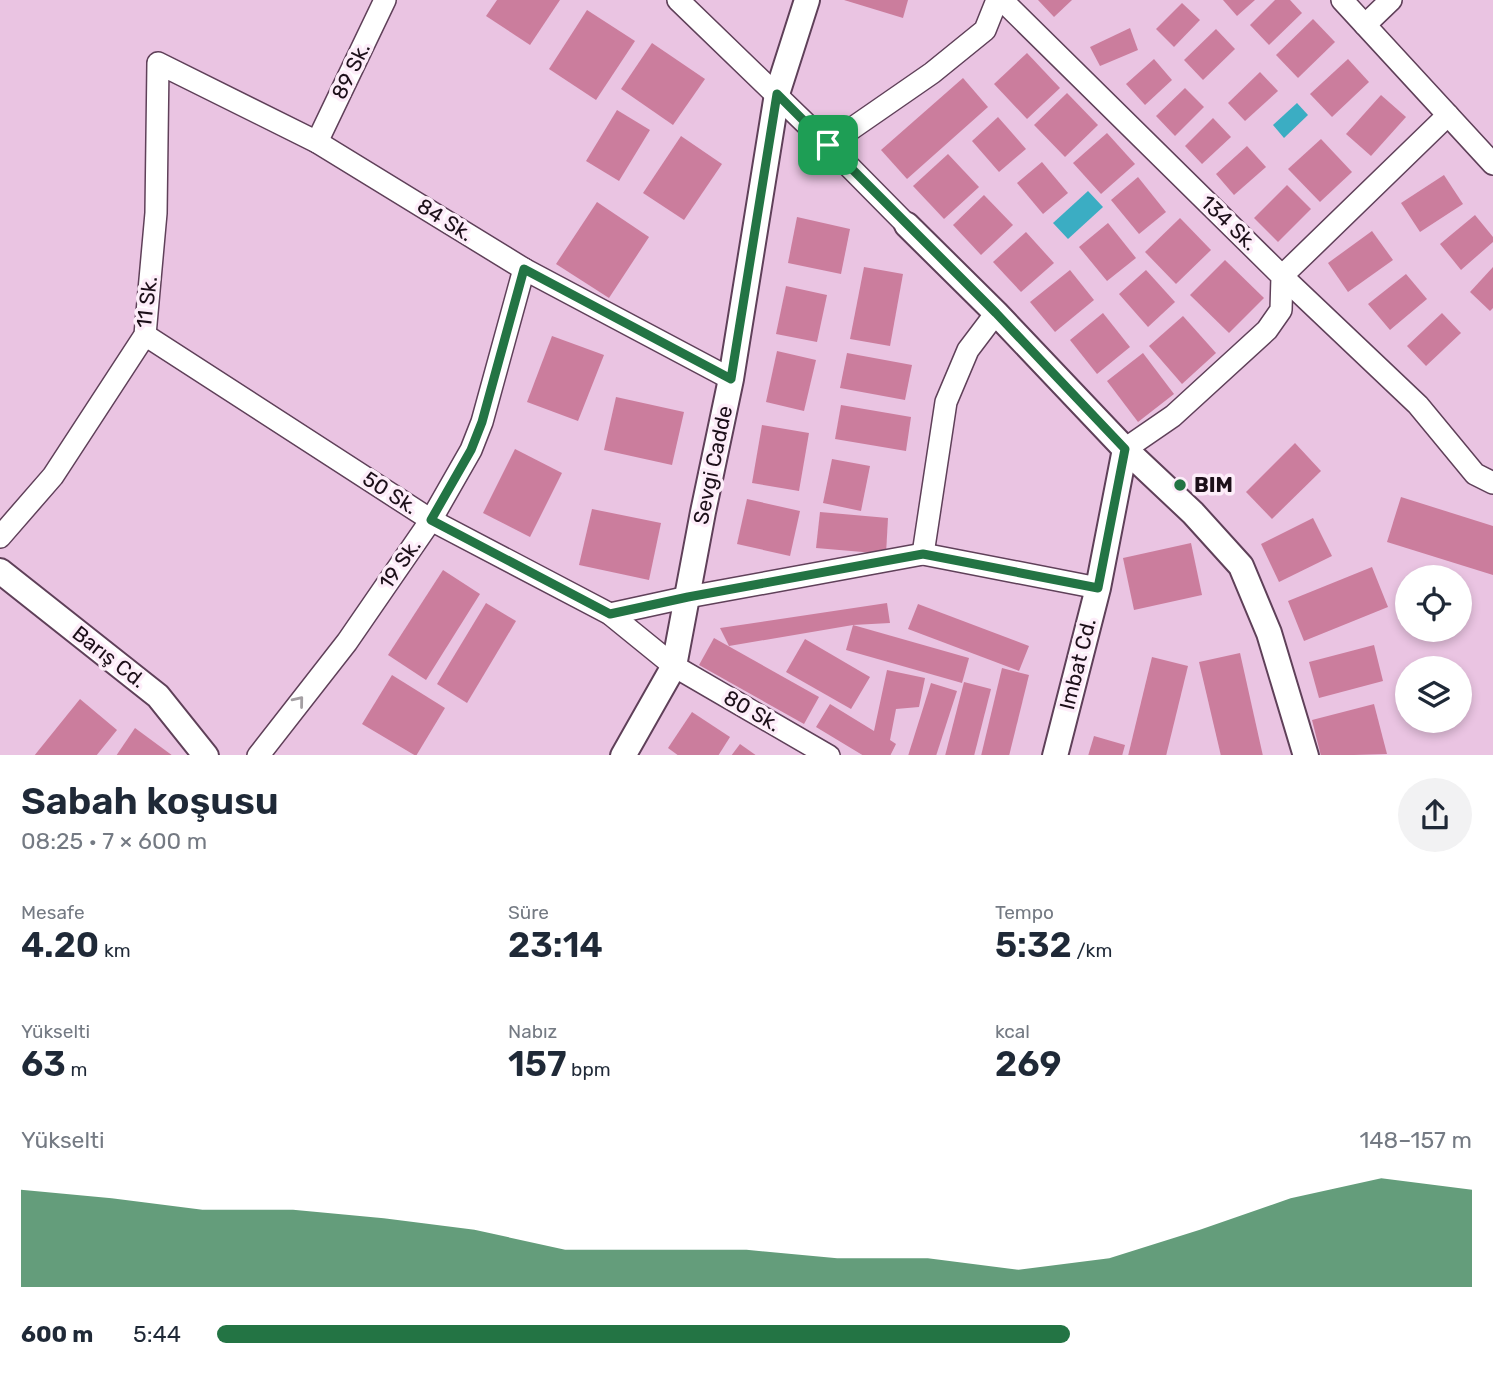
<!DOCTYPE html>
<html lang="tr">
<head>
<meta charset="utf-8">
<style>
  :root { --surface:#fff; --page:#f2f2f3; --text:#1f2937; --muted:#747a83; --accent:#237444 }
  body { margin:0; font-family:Rubik,sans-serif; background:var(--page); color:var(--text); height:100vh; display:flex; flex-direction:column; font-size:26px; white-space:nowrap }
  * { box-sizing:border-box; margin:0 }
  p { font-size:23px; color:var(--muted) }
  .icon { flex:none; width:38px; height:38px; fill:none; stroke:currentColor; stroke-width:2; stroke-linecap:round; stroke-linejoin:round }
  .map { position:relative; height:755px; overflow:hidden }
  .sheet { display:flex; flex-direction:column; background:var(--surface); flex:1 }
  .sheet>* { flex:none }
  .controls { position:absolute; left:1395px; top:565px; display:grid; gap:14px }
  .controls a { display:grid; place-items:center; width:77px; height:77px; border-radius:50%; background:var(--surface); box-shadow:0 4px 10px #0003; font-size:35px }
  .pin { position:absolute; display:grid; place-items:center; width:60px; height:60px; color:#fff; margin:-30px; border-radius:14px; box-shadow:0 4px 10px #0006 }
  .round { display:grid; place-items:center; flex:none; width:74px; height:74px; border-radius:37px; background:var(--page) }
  .head { display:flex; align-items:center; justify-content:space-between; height:119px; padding:0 21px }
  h1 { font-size:38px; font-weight:600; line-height:52px }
  .figures { display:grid; grid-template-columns:repeat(3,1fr); gap:10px; height:119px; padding:7px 21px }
  .figures div { display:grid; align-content:center }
  .figures b { font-size:35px; font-weight:600 }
  .figures small { font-size:19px; font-weight:400 }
  .figures p { font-size:19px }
  .chart { height:196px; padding:14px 21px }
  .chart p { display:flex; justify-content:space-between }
  .chart svg { width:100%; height:126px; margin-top:7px; fill:var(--accent); opacity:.7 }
  ul { padding:0 21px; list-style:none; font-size:23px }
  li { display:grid; grid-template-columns:112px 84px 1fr; align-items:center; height:52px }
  li i { height:18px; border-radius:9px; background:var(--accent) }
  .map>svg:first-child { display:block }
  .water { fill:#3badc3 }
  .building { fill:#cb7d9d }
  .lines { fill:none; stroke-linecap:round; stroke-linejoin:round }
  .minor-casing { stroke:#5f4059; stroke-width:24 }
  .tertiary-casing { stroke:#5f4059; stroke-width:28 }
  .minor { stroke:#fff; stroke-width:21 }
  .tertiary { stroke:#fff; stroke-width:24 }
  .oneway { stroke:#a49fa3 }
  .route-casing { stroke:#fff; stroke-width:14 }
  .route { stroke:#237444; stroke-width:9 }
  .poi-dot { fill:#237444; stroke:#fdedf9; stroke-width:2.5 }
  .labels { text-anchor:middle; stroke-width:7; stroke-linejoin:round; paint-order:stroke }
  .street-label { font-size:21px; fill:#1c0f19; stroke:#fdedf9 }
  .poi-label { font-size:21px; font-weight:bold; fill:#1c0f19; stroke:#fdedf9; text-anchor:start }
</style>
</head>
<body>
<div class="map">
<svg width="1493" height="756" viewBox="0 0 1493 756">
  <rect width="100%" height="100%" fill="#eac4e2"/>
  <g class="water">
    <path d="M1297,103L1308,115L1284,138L1273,125Z"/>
    <path d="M1088,191L1103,207L1068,239L1053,223Z"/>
  </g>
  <g class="building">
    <path d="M497,0H560L530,45L486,16Z"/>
    <path d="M844,0H908L903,18Z"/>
    <path d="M1038,0H1072L1054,17Z"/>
    <path d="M1223,0H1255L1237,16Z"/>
    <path d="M1275,0H1290L1302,13L1269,45L1250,25Z"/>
    <path d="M1182,3L1200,20L1174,47L1156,29Z"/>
    <path d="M587,10L635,41L596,100L549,69Z"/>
    <path d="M1313,19L1335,42L1298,78L1276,55Z"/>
    <path d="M1130,28L1138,50L1100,66L1090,47Z"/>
    <path d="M1216,29L1235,49L1203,80L1184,60Z"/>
    <path d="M652,43L705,79L673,125L621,89Z"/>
    <path d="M1027,53L1060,88L1027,119L994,84Z"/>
    <path d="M1154,59L1172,80L1145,105L1126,84Z"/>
    <path d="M1348,59L1369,82L1332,117L1310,94Z"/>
    <path d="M1260,72L1278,91L1245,121L1228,103Z"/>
    <path d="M963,78L988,107L907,179L881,150Z"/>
    <path d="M1185,88L1204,107L1175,136L1156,116Z"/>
    <path d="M1067,93L1098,125L1065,157L1034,125Z"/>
    <path d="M1381,95L1406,117L1371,156L1346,134Z"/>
    <path d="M617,110L650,130L619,181L586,161Z"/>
    <path d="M998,117L1026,149L999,172L972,141Z"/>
    <path d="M1213,118L1231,137L1202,164L1185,146Z"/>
    <path d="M1107,133L1135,164L1101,194L1073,163Z"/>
    <path d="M681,136L722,164L684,220L643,193Z"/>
    <path d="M1321,139L1352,172L1320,202L1288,169Z"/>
    <path d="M1247,146L1266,167L1234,195L1216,174Z"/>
    <path d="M948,154L979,187L944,219L913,186Z"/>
    <path d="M1042,162L1068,193L1043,214L1017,183Z"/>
    <path d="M1444,175L1463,204L1420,232L1401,203Z"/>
    <path d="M1138,177L1166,212L1139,234L1111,200Z"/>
    <path d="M1287,185L1311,209L1278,242L1254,218Z"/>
    <path d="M984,195L1013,225L981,255L953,225Z"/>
    <path d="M597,202L649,237L609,298L556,264Z"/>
    <path d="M1475,215L1493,237V242L1461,270L1440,244Z"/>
    <path d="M797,217L850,229L841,274L788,263Z"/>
    <path d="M1180,218L1211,250L1176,284L1145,252Z"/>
    <path d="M1108,223L1136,258L1107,281L1079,247Z"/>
    <path d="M1372,231L1393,260L1348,292L1328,263Z"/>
    <path d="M1026,232L1054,263L1021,292L993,262Z"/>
    <path d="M1225,260L1264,298L1229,333L1190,295Z"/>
    <path d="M864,267L903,274L890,346L850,339Z"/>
    <path d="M1493,267V308L1490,311L1470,292Z"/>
    <path d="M1070,270L1094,300L1055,332L1030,302Z"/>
    <path d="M1146,270L1175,302L1148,327L1119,294Z"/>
    <path d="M1406,274L1427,299L1390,330L1368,304Z"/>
    <path d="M786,286L827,295L817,342L776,334Z"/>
    <path d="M1103,313L1130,347L1097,374L1070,340Z"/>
    <path d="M1442,313L1461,333L1426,366L1407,346Z"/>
    <path d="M1183,316L1216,353L1182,384L1149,346Z"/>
    <path d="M552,336L604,355L578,421L527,402Z"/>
    <path d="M777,351L816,360L804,411L766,402Z"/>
    <path d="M847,353L912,365L905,400L840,388Z"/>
    <path d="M1143,353L1174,394L1138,422L1107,381Z"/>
    <path d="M616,397L684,412L672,465L604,450Z"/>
    <path d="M841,405L911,417L906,451L835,439Z"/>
    <path d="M762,425L809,433L799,491L752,483Z"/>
    <path d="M1295,443L1321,471L1272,519L1246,492Z"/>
    <path d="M515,449L562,473L530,537L483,513Z"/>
    <path d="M832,459L870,466L861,511L823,503Z"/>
    <path d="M1401,497L1493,526V575L1387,542Z"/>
    <path d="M747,499L800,511L790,556L737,544Z"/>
    <path d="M592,509L661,523L649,580L579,565Z"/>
    <path d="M820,512L888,518L886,554L816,548Z"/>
    <path d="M1313,518L1332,556L1279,582L1261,544Z"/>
    <path d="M1191,543L1202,595L1134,610L1123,558Z"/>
    <path d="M1372,567L1388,607L1304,641L1288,601Z"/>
    <path d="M443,570L480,594L426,680L388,655Z"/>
    <path d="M486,603L516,621L467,703L437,684Z"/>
    <path d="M887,603L890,623L853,625L729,646L720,628Z"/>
    <path d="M918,604L1029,646L1019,671L908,629Z"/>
    <path d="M853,625L969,658L962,683L846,650Z"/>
    <path d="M714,638L819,697L804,724L699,665Z"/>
    <path d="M805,639L870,677L851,709L786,672Z"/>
    <path d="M1374,645L1383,681L1319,698L1309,662Z"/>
    <path d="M1240,653L1263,756H1221L1199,662Z"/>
    <path d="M1152,657L1188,666L1166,756H1128Z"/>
    <path d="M1002,668L1029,675L1009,756H981Z"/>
    <path d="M887,670L925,678L919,707L896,709L890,740L896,744L890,756H864L816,727L830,704L874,731Z"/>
    <path d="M392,675L445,708L416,756L362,724Z"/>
    <path d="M964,682L991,689L974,756H945Z"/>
    <path d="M931,683L957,691L936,756H908Z"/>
    <path d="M80,699L117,730L96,756H34Z"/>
    <path d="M1374,704L1387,754L1321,756L1312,720Z"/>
    <path d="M692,712L730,737L718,756H679L668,748Z"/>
    <path d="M135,728L173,756H116Z"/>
    <path d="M1094,736L1125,745L1122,756H1088Z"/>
    <path d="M740,744L757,756H731Z"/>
  </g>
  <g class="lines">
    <defs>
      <g id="minor">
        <path d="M678,0L828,145L907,225"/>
        <path d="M1002,0L1282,276L1281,310L1267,330L1173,416L1125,449"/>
        <path d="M1342,0L1493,164"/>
        <path d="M1365,25L1391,0"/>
        <path d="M1448,115L1282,276L1418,405L1475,474L1493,483"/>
        <path d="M317,142L385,0"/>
        <path d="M828,145L932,73L985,30L997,0"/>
        <path d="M145,335L431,520L610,614L674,666L829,756"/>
        <path d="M0,537L53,476L145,335L156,213L158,63L317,142L524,269L731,379"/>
        <path d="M923,554L946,402L968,350L996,313"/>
        <path d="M610,614L688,597L923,554L1098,588"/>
        <path d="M258,756L347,642L431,520L471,450L482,422L524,269"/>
      </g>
      <g id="tertiary">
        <path d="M907,225L996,313L1125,449L1193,513L1241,566L1269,633L1306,756"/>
        <path d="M0,571L158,696L206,756"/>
        <path d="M623,756L674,666L703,512L731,379L777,94L807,0"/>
        <path d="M1055,756L1098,588L1125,449"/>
      </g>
    </defs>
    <use href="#minor" class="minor-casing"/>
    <use href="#tertiary" class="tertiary-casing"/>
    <use href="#minor" class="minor"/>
    <use href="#tertiary" class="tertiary"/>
  </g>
  <defs><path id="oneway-chevron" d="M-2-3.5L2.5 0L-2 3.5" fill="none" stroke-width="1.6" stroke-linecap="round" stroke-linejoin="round" transform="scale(1.75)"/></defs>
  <use class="oneway" href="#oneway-chevron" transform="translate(299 701) rotate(-51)"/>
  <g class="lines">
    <defs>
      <path id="route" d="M777,94L996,313L1125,449L1098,588L923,554L688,597L610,614L431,520L471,450L482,422L524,269L731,379Z"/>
    </defs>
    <use href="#route" class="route-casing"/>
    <use href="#route" class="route"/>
  </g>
  <circle class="poi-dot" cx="1180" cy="485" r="7"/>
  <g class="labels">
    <g class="street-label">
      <text transform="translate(351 71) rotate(-64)" y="7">89 Sk.</text>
      <text transform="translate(445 220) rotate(32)" y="7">84 Sk.</text>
      <text transform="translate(1229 223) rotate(44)" y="7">134 Sk.</text>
      <text transform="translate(147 302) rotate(-83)" y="7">11 Sk.</text>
      <text transform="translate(713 465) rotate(-78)" y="7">Sevgi Cadde</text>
      <text transform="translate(390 493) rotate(33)" y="7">50 Sk.</text>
      <text transform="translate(400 564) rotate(-55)" y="7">19 Sk.</text>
      <text transform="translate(109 657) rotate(38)" y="7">Barış Cd.</text>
      <text transform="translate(1078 664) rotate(-76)" y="7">Imbat Cd.</text>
      <text transform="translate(752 711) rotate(30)" y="7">80 Sk.</text>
    </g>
    <g class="poi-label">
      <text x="1194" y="492">BIM</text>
    </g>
  </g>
</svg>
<div class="controls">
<a><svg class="icon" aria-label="locate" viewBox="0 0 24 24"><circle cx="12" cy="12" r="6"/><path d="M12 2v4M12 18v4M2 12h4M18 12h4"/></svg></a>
<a><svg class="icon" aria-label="layers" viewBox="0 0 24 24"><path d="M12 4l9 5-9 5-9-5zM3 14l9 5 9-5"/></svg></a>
</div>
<div class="pin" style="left:828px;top:145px;background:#1e9e55"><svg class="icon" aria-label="arrive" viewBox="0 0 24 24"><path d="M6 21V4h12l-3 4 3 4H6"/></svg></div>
</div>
<section class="sheet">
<div class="head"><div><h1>Sabah koşusu</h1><p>08:25 · 7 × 600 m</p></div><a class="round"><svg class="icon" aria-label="share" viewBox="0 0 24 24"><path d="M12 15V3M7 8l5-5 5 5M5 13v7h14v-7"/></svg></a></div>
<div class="figures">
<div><p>Mesafe</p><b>4.20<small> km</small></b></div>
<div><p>Süre</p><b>23:14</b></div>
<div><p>Tempo</p><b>5:32<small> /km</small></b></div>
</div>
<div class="figures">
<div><p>Yükselti</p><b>63<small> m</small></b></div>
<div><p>Nabız</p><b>157<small> bpm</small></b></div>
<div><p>kcal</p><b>269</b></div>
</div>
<div class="chart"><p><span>Yükselti</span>148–157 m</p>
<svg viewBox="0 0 160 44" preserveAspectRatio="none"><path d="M0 44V10L10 13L20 17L30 17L40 20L50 24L60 31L70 31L80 31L90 34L100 34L110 38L120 34L130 24L140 13L150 6L160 10V44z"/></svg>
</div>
<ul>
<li><b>600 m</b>5:44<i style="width:68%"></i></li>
</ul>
</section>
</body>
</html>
